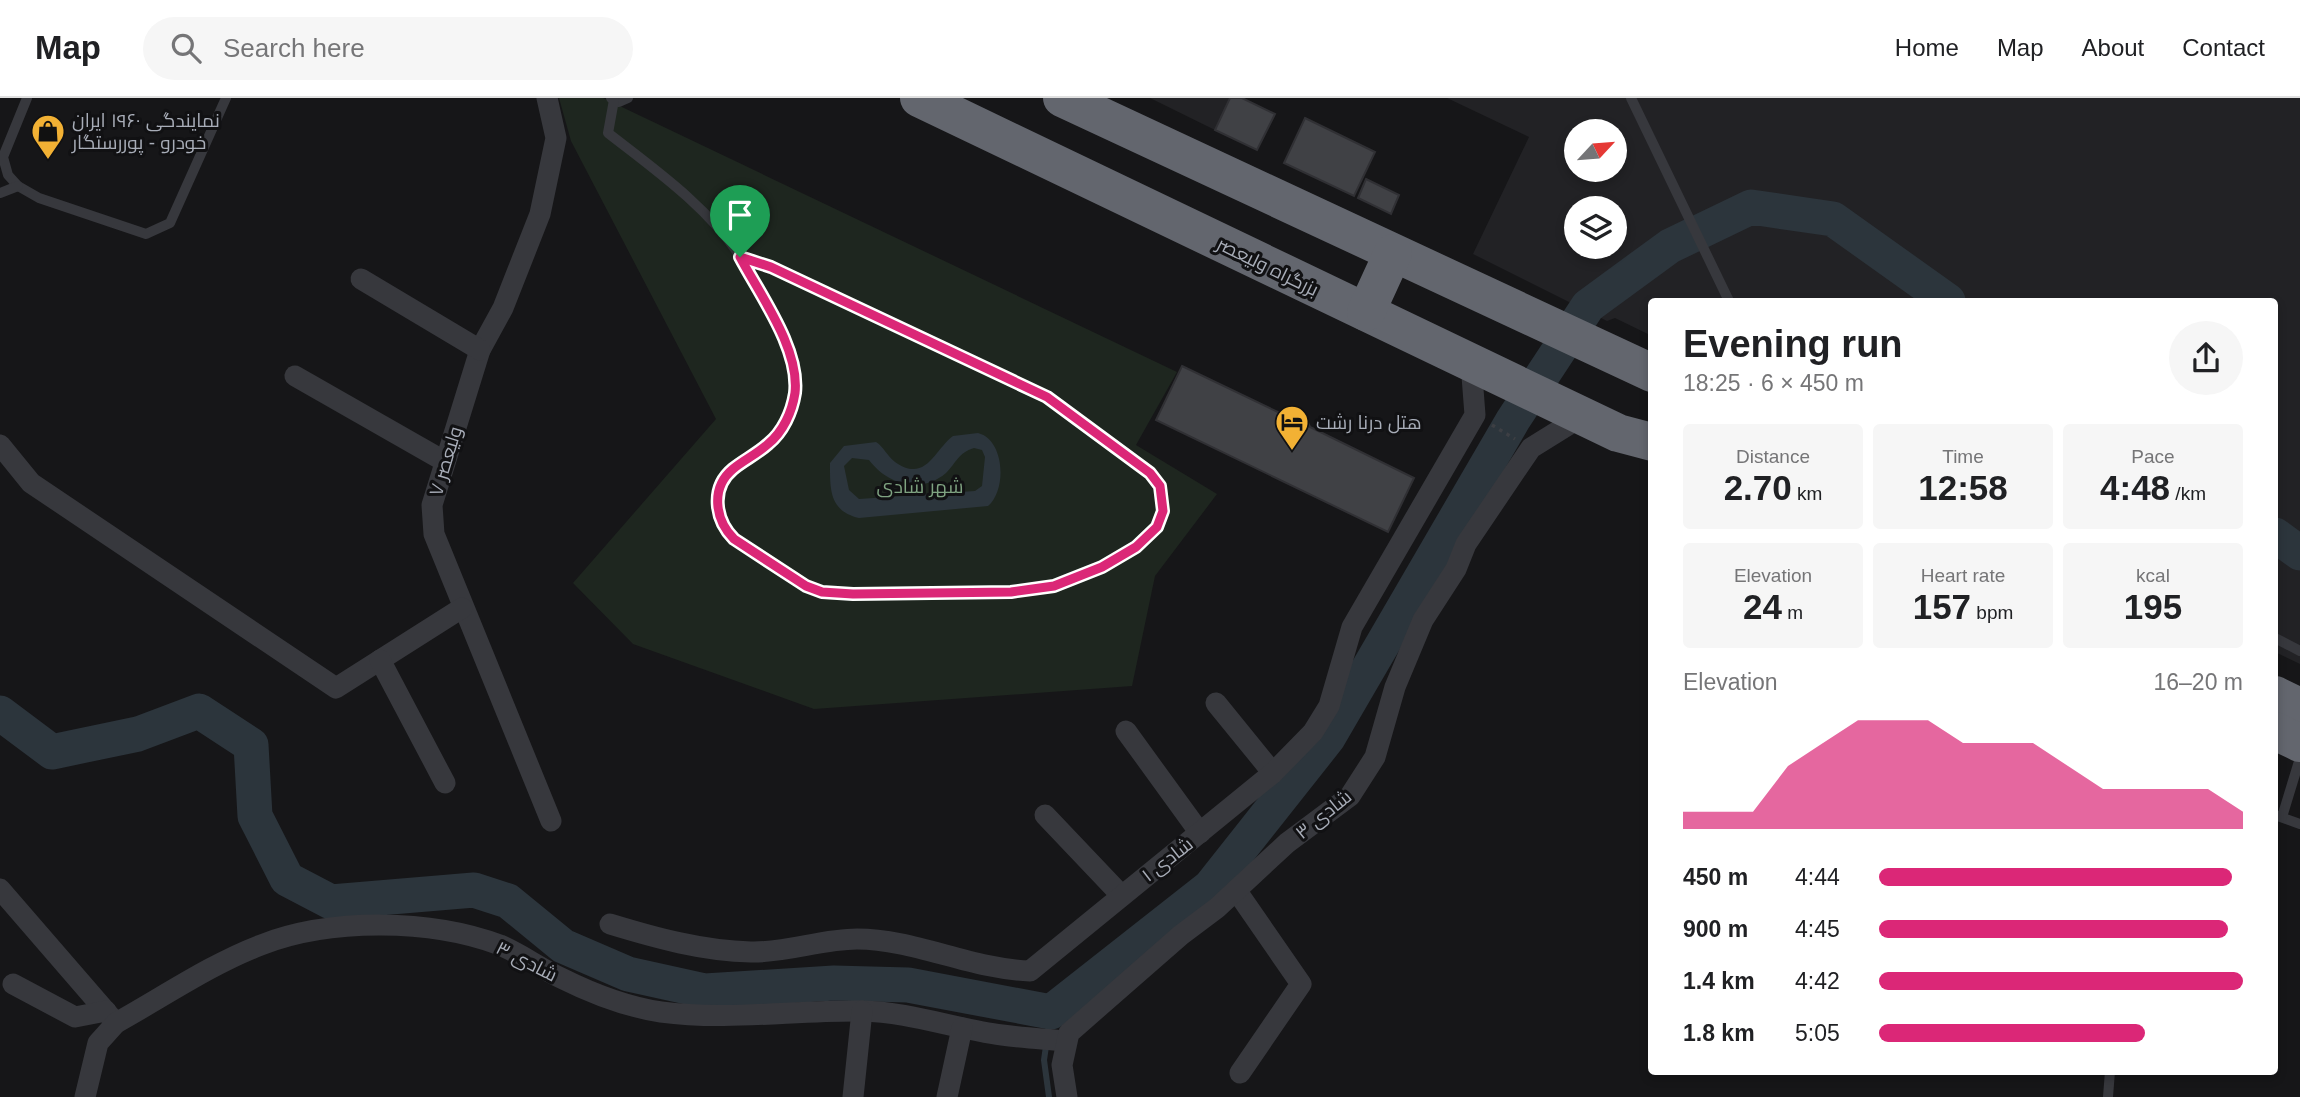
<!DOCTYPE html>
<html lang="en">
<head>
<meta charset="utf-8">
<style>
  :root { --surface:#fff; --page:#f6f6f6; --text:#202124; --muted:#757577; --line:#e0e0e0; --accent:#db2777 }
  body { margin:0; font-family:Arial,Cairo,sans-serif; background:var(--page); color:var(--text); height:100vh; display:flex; flex-direction:column; font-size:26px; white-space:nowrap }
  * { box-sizing:border-box; margin:0 }
  p { font-size:23px; color:var(--muted) }
  .icon { flex:none; width:38px; height:38px; fill:none; stroke:currentColor; stroke-width:2; stroke-linecap:round; stroke-linejoin:round }
  .map { position:relative; flex:1; overflow:hidden }
  .drawer { position:absolute; left:1648px; top:200px; width:630px; height:777px; display:flex; flex-direction:column; background:var(--surface); border-radius:7px; box-shadow:0 4px 10px #0003 }
  .drawer>* { flex:none }
  .needle { width:46px; rotate:64deg }
  .tools { position:absolute; left:1564px; top:21px; display:grid; gap:14px }
  .tools a { display:grid; place-items:center; width:63px; height:63px; border-radius:50%; background:var(--surface); box-shadow:0 4px 10px #0003; font-size:35px }
  .pin { position:absolute; display:grid; place-items:center; width:60px; height:60px; color:#fff; margin:-72px -30px; border-radius:50% 50% 50% 0; rotate:-45deg; box-shadow:0 0 7px #0007 }
  .pin .icon { rotate:45deg }
  .round { display:grid; place-items:center; flex:none; width:74px; height:74px; border-radius:37px; background:var(--page) }
  .summary { display:flex; align-items:center; justify-content:space-between; height:119px; padding:0 35px }
  h1 { font-size:38px; font-weight:700; line-height:52px }
  .figures { display:grid; grid-template-columns:repeat(3,1fr); gap:10px; height:119px; padding:7px 35px }
  .figures div { display:grid; align-content:center; border-radius:7px; background:var(--page); text-align:center }
  .figures b { font-size:35px; font-weight:700 }
  .figures small { font-size:19px; font-weight:400 }
  .figures p { font-size:19px }
  .chart { height:196px; padding:14px 35px }
  .chart p { display:flex; justify-content:space-between }
  .chart svg { width:100%; height:126px; margin-top:7px; fill:var(--accent); opacity:.7 }
  ul { padding:0 35px; list-style:none; font-size:23px }
  li { display:grid; grid-template-columns:112px 84px 1fr; align-items:center; height:52px }
  li i { height:18px; border-radius:9px; background:var(--accent) }
  header { display:flex; align-items:center; gap:42px; box-sizing:border-box; height:98px; padding:0 35px; background:var(--surface); border-bottom:2px solid var(--line) }
  header strong { font-size:33px }
  nav { display:flex; gap:38px; margin-inline-start:auto; font-size:24px }
  .search { width:490px; height:63px; background:var(--page); display:flex; align-items:center; gap:18px; box-sizing:border-box; padding:0 24px; border-radius:38px; color:var(--muted); font-size:26px }
  .map>svg:first-child { display:block }
  .built { fill:#222225; fill-rule:evenodd }
  .green { fill:#1e261f }
  .water { fill:#2c353c; fill-rule:evenodd }
  .lines { fill:none; stroke-linecap:round; stroke-linejoin:round }
  .stream { stroke:#2c353c; stroke-width:6 }
  .river { stroke:#2c353c; stroke-width:35 }
  .building { fill:#404145; stroke:#303034; stroke-width:2 }
  .path { stroke:#3d3f44; stroke-width:3.5; stroke-dasharray:3.5 5; stroke-linecap:butt }
  .lane { stroke:#37383d; stroke-width:10 }
  .street { stroke:#37383d; stroke-width:21 }
  .highway { stroke:#63666e; stroke-width:38 }
  .route-casing { stroke:#fff; stroke-width:14 }
  .route { stroke:#db2777; stroke-width:9 }
  .labels { text-anchor:middle; stroke-width:6; stroke-linejoin:round; paint-order:stroke }
  .poi-label { font-size:19px; fill:#a8adb8; stroke:#111113; text-anchor:start }
  .street-label { font-size:19px; fill:#a8adb8; stroke:#111113 }
  .park-label { font-size:19px; fill:#7fa381; stroke:#111113 }
</style>
</head>
<body>
<header>
<strong>Map</strong>
<div class="search"><svg class="icon" aria-label="search" viewBox="0 0 24 24"><circle cx="10" cy="10" r="6"/><path d="M15 15l6 6"/></svg>Search here</div>
<nav><a>Home</a><a>Map</a><a>About</a><a>Contact</a></nav>
</header>
<div class="map">
<svg width="2300" height="999" viewBox="0 0 2300 999">
  <rect width="100%" height="100%" fill="#161618"/>
  <g class="built">
    <path d="M1150,0H1230L1215,32Z"/>
    <path d="M1447,0H2300V566L2275,554V203H1652V238L1615,220L1607,223L1473,156L1529,39ZM1577,33H1615V72H1577ZM1577,110H1615V149H1577Z"/>
  </g>
  <path class="green" d="M559,0H603L1177,274L1136,347L1217,396L1155,478L1132,588L814,611L633,546L573,485L716,321L571,43Z"/>
  <path class="water" d="M978,335C1005,342 1007,392 988,408L859,420C829,413 830,391 830,365L844,348L876,344C884,349 887,358 895,364C926,386 935,351 953,338ZM974,350L982,352L985,359L982,388L975,393L859,401L849,392L844,368L852,360L869,362C887,386 920,397 946,375C957,364 958,355 974,350Z"/>
  <g class="lines">
    <path class="stream" d="M1049,999L1044,962L1051,914"/>
    <g class="river">
      <path d="M2275,437L2300,455"/>
      <path d="M0,615L52,654L138,636L199,613L251,647L255,718L287,781L331,804L474,792L508,803L563,848L628,876L705,893L834,885L908,887L1051,914L1210,789L1328,640L1513,322L1588,208L1670,148L1751,109L1833,121L1948,203"/>
    </g>
  </g>
  <g class="building">
    <path d="M1230,0H1242L1275,16L1257,52L1215,32Z"/>
    <path d="M1305,20L1375,54L1354,98L1284,65Z"/>
    <path d="M1366,81L1399,97L1391,116L1358,100Z"/>
    <path d="M1182,268L1282,316L1287,312L1300,313L1305,317L1310,329L1414,380L1388,434L1156,322Z"/>
  </g>
  <g class="lines">
    <path class="path" d="M1492,327L1515,341"/>
    <g class="lane">
      <path d="M27,0L3,59L8,77L18,88L39,100L146,136L170,125L226,0"/>
      <path d="M611,0L619,4L628,0"/>
      <path d="M1631,0L1729,203"/>
      <path d="M614,2L608,35C654,71 707,108 740,158C751,176 760,196 770,215C783,241 798,265 795,295C792,314 783,334 768,346C758,356 744,362 733,371C710,390 715,422 734,441L806,488L822,493L853,496L1011,494L1054,488L1102,469L1136,449L1157,429L1163,413L1160,389L1151,375L1047,299L771,169L740,159"/>
      <path d="M0,95L18,88"/>
      <path d="M2275,540L2300,553"/>
      <path d="M2275,717L2300,726"/>
      <path d="M2282,719L2300,660"/>
      <path d="M2108,999L2110,973"/>
    </g>
    <g class="street">
      <path d="M547,0L556,40L540,116L503,210L480,252L432,407L434,436L551,723"/>
      <path d="M361,181L480,252"/>
      <path d="M295,278L444,363"/>
      <path d="M0,347L31,385L336,590L462,510"/>
      <path d="M380,562L445,685"/>
      <path d="M1216,605L1273,675"/>
      <path d="M1126,633L1200,735"/>
      <path d="M1045,717L1121,797"/>
      <path d="M0,791L116,925"/>
      <path d="M1236,792L1301,886L1240,975"/>
      <path d="M610,826C656,840 703,853 751,854C786,855 822,841 857,841C914,841 970,871 1030,873L1273,675L1313,634L1329,608L1352,529L1475,317L1471,265"/>
      <path d="M13,886L75,919L106,913"/>
      <path d="M85,999L98,945L116,925C163,899 211,866 261,847C330,820 431,821 500,847C521,856 540,870 561,880C591,895 627,909 661,914C727,923 795,912 862,913C910,914 955,931 1002,937C1023,940 1045,941 1066,943"/>
      <path d="M853,999L862,913"/>
      <path d="M947,999L962,930"/>
      <path d="M1067,999L1062,967L1069,935L1181,837L1217,810L1287,745L1350,698L1375,659L1395,589L1423,522L1456,471L1466,446L1531,350L1568,327L1579,316"/>
    </g>
    <g class="highway">
      <path d="M919,0L1618,335L1652,344"/>
      <path d="M1062,0L1652,275"/>
      <path d="M1366,214L1393,155"/>
      <path d="M2275,597L2300,609"/>
      <path d="M2275,633L2300,645"/>
    </g>
  </g>
  <g class="lines">
    <defs>
      <path id="route" d="M740,159L771,169L1047,299L1150,375L1160,388L1163,413L1157,429L1136,449L1102,469L1054,488L1011,494L853,496L822,494L806,488L734,441C715,422 710,390 733,371C744,362 757,356 768,346C783,334 792,314 795,295C800,251 760,197 740,159Z"/>
    </defs>
    <use href="#route" class="route-casing"/>
    <use href="#route" class="route"/>
  </g>
  <defs>
    <symbol id="shop-pin" viewBox="-11 -11 22 30"><path d="M0 17L-7.5 6A9.5 9.5 0 1 1 7.5 6Z" fill="#f2b134" stroke="#111113"/><path d="M-5-2.5h2.3a2.7 3.5 0 0 1 5.4 0H5L5.5 6h-11ZM-1.5-2.5h3a1.5 2.3 0 0 0-3 0Z" fill="#111"/></symbol>
    <symbol id="hotel-pin" viewBox="-11 -11 22 30"><path d="M0 17L-7.5 6A9.5 9.5 0 1 1 7.5 6Z" fill="#f2b134" stroke="#111113"/><path d="M-6-4.5h1.5V1H6V5H4.5V3h-9V5H-6ZM-4 0a1.8 1.8 0 1 1 3.6 0ZM.5 0V-2.5h3Q6-2.5 6 0Z" fill="#111"/></symbol>
  </defs>
  <g fill-rule="evenodd">
    <use href="#shop-pin" x="29" y="14" width="38" height="52"/>
    <use href="#hotel-pin" x="1273" y="305" width="38" height="52"/>
  </g>
  <g class="labels">
    <g class="poi-label">
      <text x="72" y="29">نمایندگی ۱۹۶۰ ایران<tspan x="72" dy="22">خودرو - پوررستگار</tspan></text>
      <text x="1316" y="331">هتل درنا رشت</text>
    </g>
    <g class="street-label">
      <text transform="translate(1268 168) rotate(26)" y="7">بزرگراه ولیعصر</text>
      <text transform="translate(445 363) rotate(-73)" y="7">ولیعصر ۷</text>
      <text transform="translate(1323 716) rotate(-39)" y="7">شادی ۳</text>
      <text transform="translate(1167 761) rotate(-38)" y="7">شادی ۱</text>
      <text transform="translate(527 863) rotate(27)" y="7">شادی ۳</text>
    </g>
    <g class="park-label">
      <text x="920" y="395">شهر شادی</text>
    </g>
  </g>
</svg>
<div class="tools">
<a><svg class="needle" viewBox="-14 -14 28 28"><path d="M0-13l5 13h-10z" fill="#e53935"/><path d="M0 13l5-13h-10z" fill="#757577"/></svg></a>
<a><svg class="icon" aria-label="layers" viewBox="0 0 24 24"><path d="M12 4l9 5-9 5-9-5zM3 14l9 5 9-5"/></svg></a>
</div>
<div class="pin" style="left:740px;top:159px;background:#1e9e55"><svg class="icon" aria-label="arrive" viewBox="0 0 24 24"><path d="M6 21V4h12l-3 4 3 4H6"/></svg></div>
<section class="drawer">
<div class="summary"><div><h1>Evening run</h1><p>18:25 · 6 × 450 m</p></div><a class="round"><svg class="icon" aria-label="share" viewBox="0 0 24 24"><path d="M12 15V3M7 8l5-5 5 5M5 13v7h14v-7"/></svg></a></div>
<div class="figures">
<div><p>Distance</p><b>2.70<small> km</small></b></div>
<div><p>Time</p><b>12:58</b></div>
<div><p>Pace</p><b>4:48<small> /km</small></b></div>
</div>
<div class="figures">
<div><p>Elevation</p><b>24<small> m</small></b></div>
<div><p>Heart rate</p><b>157<small> bpm</small></b></div>
<div><p>kcal</p><b>195</b></div>
</div>
<div class="chart"><p><span>Elevation</span>16–20 m</p>
<svg viewBox="0 0 160 44" preserveAspectRatio="none"><path d="M0 44V38L10 38L20 38L30 22L40 14L50 6L60 6L70 6L80 14L90 14L100 14L110 22L120 30L130 30L140 30L150 30L160 38V44z"/></svg>
</div>
<ul>
<li><b>450 m</b>4:44<i style="width:97%"></i></li>
<li><b>900 m</b>4:45<i style="width:96%"></i></li>
<li><b>1.4 km</b>4:42<i style="width:100%"></i></li>
<li><b>1.8 km</b>5:05<i style="width:73%"></i></li>
</ul>
</section>
</div>
</body>
</html>
